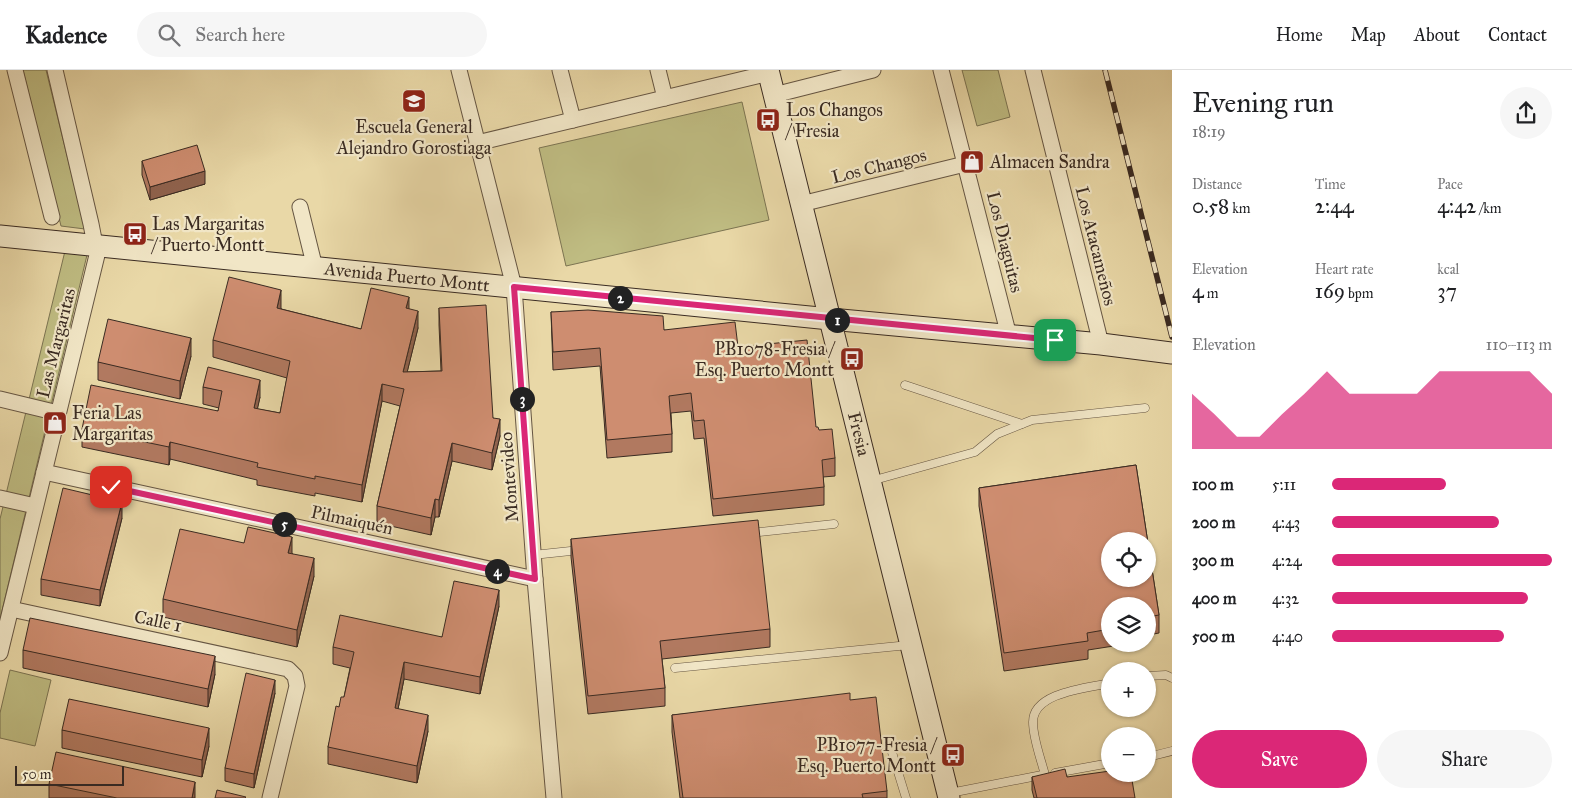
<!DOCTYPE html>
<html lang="en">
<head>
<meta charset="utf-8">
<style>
  :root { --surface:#fff; --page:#f6f6f6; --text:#202124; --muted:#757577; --line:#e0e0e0; --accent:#db2777 }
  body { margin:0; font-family:"IM FELL Great Primer",serif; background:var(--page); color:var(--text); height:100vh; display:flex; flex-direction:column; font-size:19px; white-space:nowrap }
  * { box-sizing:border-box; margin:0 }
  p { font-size:16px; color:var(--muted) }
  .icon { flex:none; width:28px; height:28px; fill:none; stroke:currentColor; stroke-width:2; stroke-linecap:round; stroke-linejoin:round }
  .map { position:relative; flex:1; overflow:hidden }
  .panel { display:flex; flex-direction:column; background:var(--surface); width:400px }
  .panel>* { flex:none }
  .fabs { position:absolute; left:1101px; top:462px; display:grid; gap:10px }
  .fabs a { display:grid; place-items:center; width:55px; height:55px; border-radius:50%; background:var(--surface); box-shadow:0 1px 4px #0004; font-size:25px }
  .scale { position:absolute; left:15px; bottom:12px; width:109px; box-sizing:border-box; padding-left:5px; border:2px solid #3a2b22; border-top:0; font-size:14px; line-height:18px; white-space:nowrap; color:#3a2b22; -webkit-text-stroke:4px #f1e6c6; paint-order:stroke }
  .pin { position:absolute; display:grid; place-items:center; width:42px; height:42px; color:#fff; margin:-21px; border-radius:10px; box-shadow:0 2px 8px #0006 }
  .km { position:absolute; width:25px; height:25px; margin:-12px; border-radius:50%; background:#222; color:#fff; font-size:14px; line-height:25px; text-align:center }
  .round { display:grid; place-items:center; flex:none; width:52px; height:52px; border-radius:26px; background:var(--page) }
  .overview { display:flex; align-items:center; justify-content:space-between; height:85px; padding:0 20px }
  h1 { font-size:28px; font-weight:600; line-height:38px }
  .metrics { display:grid; grid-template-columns:repeat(3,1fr); gap:8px; height:85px; padding:5px 20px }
  .metrics div { display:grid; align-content:center }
  .metrics b { font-size:21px; font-weight:600 }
  .metrics small { font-size:14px; font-weight:400 }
  .metrics p { font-size:14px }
  .chart { height:140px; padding:10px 20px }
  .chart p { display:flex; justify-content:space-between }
  .chart svg { width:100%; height:90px; margin-top:5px; fill:var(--accent); opacity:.7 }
  .button { display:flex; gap:10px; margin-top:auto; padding:10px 20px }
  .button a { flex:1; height:58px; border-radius:30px; background:var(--accent); color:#fff; font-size:20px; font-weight:600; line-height:58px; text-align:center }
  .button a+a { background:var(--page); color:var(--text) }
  ul { padding:0 20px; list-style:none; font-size:16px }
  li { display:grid; grid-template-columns:80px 60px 1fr; align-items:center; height:38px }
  li i { height:12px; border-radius:6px; background:var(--accent) }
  header { display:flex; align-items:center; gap:30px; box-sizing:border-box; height:70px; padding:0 25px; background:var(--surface); border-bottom:1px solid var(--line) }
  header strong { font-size:24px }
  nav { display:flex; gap:28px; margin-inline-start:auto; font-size:18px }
  .search { width:350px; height:45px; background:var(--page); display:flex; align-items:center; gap:12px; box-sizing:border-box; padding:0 18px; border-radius:28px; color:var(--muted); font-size:19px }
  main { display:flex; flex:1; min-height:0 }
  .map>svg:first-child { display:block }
  .green { fill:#bfbc82; stroke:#7c7452 }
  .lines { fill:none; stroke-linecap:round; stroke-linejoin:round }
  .lane-casing { stroke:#665643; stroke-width:9 }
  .street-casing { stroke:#665643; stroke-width:17 }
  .secondary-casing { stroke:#3a2b22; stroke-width:23 }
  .lane { stroke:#f1e6c6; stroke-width:8 }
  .street { stroke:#f1e6c6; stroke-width:15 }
  .secondary { stroke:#f1e6c6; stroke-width:21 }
  .rail-casing { stroke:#3a2b22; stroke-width:5.5 }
  .rail { stroke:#f1e6c6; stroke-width:4; stroke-dasharray:11; stroke-linecap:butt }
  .wall { fill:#b17960; stroke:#3a2b22; fill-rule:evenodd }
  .shaded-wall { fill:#90634e; stroke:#3a2b22 }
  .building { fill:#ce8d70; stroke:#3a2b22; fill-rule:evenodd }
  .route-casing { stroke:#fff; stroke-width:10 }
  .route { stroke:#db2777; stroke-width:6 }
  .labels { text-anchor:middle; stroke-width:4.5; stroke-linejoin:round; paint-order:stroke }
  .poi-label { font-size:18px; fill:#3a2b22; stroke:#f1e6c6; text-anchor:start }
  .street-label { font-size:18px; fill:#3a2b22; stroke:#f1e6c6 }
</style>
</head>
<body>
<header>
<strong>Kadence</strong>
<div class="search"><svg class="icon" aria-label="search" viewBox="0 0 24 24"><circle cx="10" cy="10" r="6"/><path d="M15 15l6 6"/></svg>Search here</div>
<nav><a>Home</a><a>Map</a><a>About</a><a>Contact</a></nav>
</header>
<main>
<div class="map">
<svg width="1172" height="728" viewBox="0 0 1172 728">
  <rect width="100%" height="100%" fill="#e9d8a7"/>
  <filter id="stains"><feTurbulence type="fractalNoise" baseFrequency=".004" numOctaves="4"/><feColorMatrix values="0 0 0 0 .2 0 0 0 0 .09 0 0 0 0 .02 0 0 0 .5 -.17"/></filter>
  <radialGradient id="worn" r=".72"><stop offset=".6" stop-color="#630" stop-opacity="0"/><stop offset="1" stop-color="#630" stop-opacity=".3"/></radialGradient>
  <g class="green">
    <path d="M23,0H46L85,159L61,156Z"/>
    <path d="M962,0H998L1010,47L977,56Z"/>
    <path d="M742,32L769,150L566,196L539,78Z"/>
    <path d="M65,181L87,185L0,549V449Z"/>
    <path d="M10,600L51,610L35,676L0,668V643Z"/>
  </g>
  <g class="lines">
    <defs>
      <g id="lane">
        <path d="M905,315L1022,354"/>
        <path d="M871,411L975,382L997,364L1032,350L1145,338"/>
        <path d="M751,463L834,454"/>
        <path d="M533,485L580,480"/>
        <path d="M675,598L909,575"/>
        <path d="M1148,606L1166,605L1172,608"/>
        <path d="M891,679L906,728"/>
        <path d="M1148,687L1172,681"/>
        <path d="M1055,703L1110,693"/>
        <path d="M1045,705C1041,689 1033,669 1033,652C1033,622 1088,618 1110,613"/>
        <path d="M950,723L1042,705"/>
      </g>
      <g id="street">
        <path d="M15,0L52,147"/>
        <path d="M459,0L514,217L535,509L554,728"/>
        <path d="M560,0L573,50"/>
        <path d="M658,0L665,28"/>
        <path d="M941,0L1009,266"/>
        <path d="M1033,0L1101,274"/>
        <path d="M774,25L873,0"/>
        <path d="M477,73L769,3"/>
        <path d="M801,134L965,94"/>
        <path d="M300,137L315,198"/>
        <path d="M0,329L58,343"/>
        <path d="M44,402L535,509"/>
        <path d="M0,428L35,436"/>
        <path d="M11,539L288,599L295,606L297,616L270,728"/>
        <path d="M0,583L97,185L91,154L55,0"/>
      </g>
      <g id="secondary">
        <path d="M768,0L949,728"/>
        <path d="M0,166L830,249L1101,274L1172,283"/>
      </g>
    </defs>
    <use href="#lane" class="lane-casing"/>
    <use href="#street" class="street-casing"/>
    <use href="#secondary" class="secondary-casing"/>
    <use href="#lane" class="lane"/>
    <use href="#street" class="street"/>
    <use href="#secondary" class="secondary"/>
    <defs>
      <path id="rail" d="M1105,0L1172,267"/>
    </defs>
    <use href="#rail" class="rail-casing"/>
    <use href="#rail" class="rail"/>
  </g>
  <g class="wall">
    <path d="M142,91L205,114L150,130L142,105Z"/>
    <path d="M281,238V239L361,259L409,239L418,258L407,302L441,301L439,255V238L493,348L500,366L492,400L452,391L439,447H435L431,465L377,453V436L400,336L382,331L362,432L315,423V426L257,415V410L170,389L169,395L82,377V359L218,341L219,338L203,334V317L260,327L257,339L280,343L287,308L213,287V270Z"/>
    <path d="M551,242L664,260L738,277L816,357L835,388V406L823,407L824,417V435L713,446L704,368L694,369L691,341L671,343L672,364V382L607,388L600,296L553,300Z"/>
    <path d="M191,286L180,329L98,310V292Z"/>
    <path d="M1136,395L1159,545V563L1148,565V536H1110V574H1120V575L1088,580V589L1004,601L979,436V418ZM1110,471H1148V509H1110Z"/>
    <path d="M122,448L100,536L41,525V509Z"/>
    <path d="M571,469L770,559V577L662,589L665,618V636L588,644L571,487Z"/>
    <path d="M244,473L292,483L314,506L297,577L163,547V529Z"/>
    <path d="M499,536L480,624L404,609L398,639L428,661L417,713L328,694V677L339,637L344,627L350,598L333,594V577L442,567Z"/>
    <path d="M23,580L215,604L208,637L23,598Z"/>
    <path d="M275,623L254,718L225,711V698Z"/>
    <path d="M850,630L887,721V728H680L672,662V645Z"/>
    <path d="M62,660L209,676L202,707L62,678Z"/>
    <path d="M1032,707H1067L1135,728H1034L1032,720Z"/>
    <path d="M49,714L195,728H49Z"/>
  </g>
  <g class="shaded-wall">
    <path d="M205,101V114L150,130V117Z"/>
    <path d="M281,220V238L277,256V238Z"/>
    <path d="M409,227V244L406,238Z"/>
    <path d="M418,241V258L403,319V302Z"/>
    <path d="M191,268V286L180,329V311Z"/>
    <path d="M260,310V327L254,355V338Z"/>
    <path d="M382,314V331L362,432V415Z"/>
    <path d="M500,349V366L492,400V383Z"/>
    <path d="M170,372V389L169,395V377Z"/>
    <path d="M452,373V391L439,447V430Z"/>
    <path d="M435,429V447L431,465V448Z"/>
    <path d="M122,432V448L100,536V520Z"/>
    <path d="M292,467V485L288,483Z"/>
    <path d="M314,488V506L297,577V560Z"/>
    <path d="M499,520V536L480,624V607Z"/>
    <path d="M215,586V604L208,637V619Z"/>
    <path d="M404,592V609L395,654V638Z"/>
    <path d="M275,610V623L254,718V704Z"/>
    <path d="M428,645V661L417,713V696Z"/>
    <path d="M209,658V676L202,707V690Z"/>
    <path d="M195,712V728H192Z"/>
  </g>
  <g class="building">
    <path d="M197,75L205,101L150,117L142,91Z"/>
    <path d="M229,207L281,220L277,238L361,259L371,218L409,227L406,238L418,241L403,302L442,301L439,238L486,235L493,348L500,349L492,383L452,373L439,430L435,429L431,448L377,436L404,319L382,314L362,415L315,406V409L257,397L258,393L170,372L169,377L82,359L91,315L218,341L222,321L203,317L208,297L260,310L254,338L280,343L290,291L213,270Z"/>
    <path d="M588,240L663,246L664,260L735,252L738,277L807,270L816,357H818L819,360L832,359L835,388L822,390L824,417L713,429L704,350L694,351L691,323L669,326L672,364L607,370L600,278L553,282L551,242Z"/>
    <path d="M108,249L191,268L180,311L98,292Z"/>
    <path d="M1136,395L1159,545L1148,547V536H1110V559L1087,563L1088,571L1004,583L979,418ZM1110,471H1148V509H1110Z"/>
    <path d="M63,418L122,432L100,520L41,509Z"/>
    <path d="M758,450L770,559L660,571L665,618L588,626L571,469Z"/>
    <path d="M248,457L292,467L288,483L314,488L297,560L163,529L180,459L244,473Z"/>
    <path d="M454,511L499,520L480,607L404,592L395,638L428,645L417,696L328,677L336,636L339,637L341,627H344L354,582L333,577L340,545L442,567Z"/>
    <path d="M30,548L215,586L208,619L23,580Z"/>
    <path d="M246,603L275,610L254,704L225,698Z"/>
    <path d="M850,623V630L876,627L887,721L862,724L863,728H683L672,645Z"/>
    <path d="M69,629L209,658L202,690L62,660Z"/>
    <path d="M56,682L195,712L192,728H117L49,714Z"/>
    <path d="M1065,699L1067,707L1110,701V704H1131L1135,728H1037L1032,707Z"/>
    <path d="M217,720L246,727L245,728H215Z"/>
  </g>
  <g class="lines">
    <defs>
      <path id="route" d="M111,417L535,509L514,217L1055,270"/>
    </defs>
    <use href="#route" class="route-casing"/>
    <use href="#route" class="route"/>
  </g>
  <defs>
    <symbol id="school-square" viewBox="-11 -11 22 22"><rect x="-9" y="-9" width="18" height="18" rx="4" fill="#8f2418" stroke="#f1e6c6"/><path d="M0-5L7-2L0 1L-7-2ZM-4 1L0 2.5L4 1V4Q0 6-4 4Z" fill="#fff"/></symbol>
    <symbol id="bus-square" viewBox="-11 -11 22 22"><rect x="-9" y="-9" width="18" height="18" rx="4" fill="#8f2418" stroke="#f1e6c6"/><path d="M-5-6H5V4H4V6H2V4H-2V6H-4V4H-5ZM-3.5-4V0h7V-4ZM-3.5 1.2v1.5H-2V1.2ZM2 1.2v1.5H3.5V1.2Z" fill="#fff"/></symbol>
    <symbol id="shop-square" viewBox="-11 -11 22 22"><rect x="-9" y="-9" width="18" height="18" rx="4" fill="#8f2418" stroke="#f1e6c6"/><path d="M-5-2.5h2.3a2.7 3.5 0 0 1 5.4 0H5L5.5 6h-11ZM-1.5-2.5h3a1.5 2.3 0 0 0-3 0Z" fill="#fff"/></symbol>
  </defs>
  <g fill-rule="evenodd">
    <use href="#school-square" x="400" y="17" width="28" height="28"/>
    <use href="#bus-square" x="754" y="36" width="28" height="28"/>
    <use href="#shop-square" x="958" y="78" width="28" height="28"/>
    <use href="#bus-square" x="121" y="150" width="28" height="28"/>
    <use href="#bus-square" x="838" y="275" width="28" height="28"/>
    <use href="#shop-square" x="41" y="339" width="28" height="28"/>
    <use href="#bus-square" x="939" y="671" width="28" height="28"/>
  </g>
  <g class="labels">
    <g class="poi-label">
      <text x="786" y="46">Los Changos<tspan x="786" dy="21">/ Fresia</tspan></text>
      <text x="414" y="63" text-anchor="middle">Escuela General<tspan x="414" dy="21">Alejandro Gorostiaga</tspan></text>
      <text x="990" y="98">Almacen Sandra</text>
      <text x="152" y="160">Las Margaritas<tspan x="152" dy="21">/ Puerto Montt</tspan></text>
      <text x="834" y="285" text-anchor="end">PB1078-Fresia /<tspan x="834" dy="21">Esq. Puerto Montt</tspan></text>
      <text x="72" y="349">Feria Las<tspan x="72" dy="21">Margaritas</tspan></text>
      <text x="936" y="681" text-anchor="end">PB1077-Fresia /<tspan x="936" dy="21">Esq. Puerto Montt</tspan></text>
    </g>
    <g class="street-label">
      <text transform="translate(879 96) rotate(-14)" y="6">Los Changos</text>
      <text transform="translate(1005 172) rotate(76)" y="6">Los Diaguitas</text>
      <text transform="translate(1096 176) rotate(76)" y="6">Los Atacameños</text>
      <text transform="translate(407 207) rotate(6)" y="6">Avenida Puerto Montt</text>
      <text transform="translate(56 273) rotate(-76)" y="6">Las Margaritas</text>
      <text transform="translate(859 364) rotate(76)" y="6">Fresia</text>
      <text transform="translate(509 407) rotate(-94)" y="6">Montevideo</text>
      <text transform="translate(352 450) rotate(12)" y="6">Pilmaiquén</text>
      <text transform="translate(158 551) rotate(12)" y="6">Calle 1</text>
    </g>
  </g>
  <rect width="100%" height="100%" filter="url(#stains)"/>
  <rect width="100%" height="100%" fill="url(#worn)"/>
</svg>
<div class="fabs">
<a><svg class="icon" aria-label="locate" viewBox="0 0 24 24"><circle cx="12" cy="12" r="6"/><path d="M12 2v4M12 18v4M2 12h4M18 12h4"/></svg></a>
<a><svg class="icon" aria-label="layers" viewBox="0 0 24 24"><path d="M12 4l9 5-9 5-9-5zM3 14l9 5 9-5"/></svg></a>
<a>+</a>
<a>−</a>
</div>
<div class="scale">50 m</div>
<div class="pin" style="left:1055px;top:270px;background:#1e9e55"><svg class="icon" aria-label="arrive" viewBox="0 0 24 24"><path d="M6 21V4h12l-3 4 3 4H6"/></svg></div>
<div class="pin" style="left:111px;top:417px;background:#d93025"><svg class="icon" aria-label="check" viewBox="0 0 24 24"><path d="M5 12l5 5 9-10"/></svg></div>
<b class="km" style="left:837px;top:250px">1</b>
<b class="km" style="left:620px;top:228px">2</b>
<b class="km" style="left:522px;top:329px">3</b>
<b class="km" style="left:497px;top:501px">4</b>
<b class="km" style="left:284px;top:454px">5</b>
</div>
<section class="panel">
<div class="overview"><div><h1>Evening run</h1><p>18:19</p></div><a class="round"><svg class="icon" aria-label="share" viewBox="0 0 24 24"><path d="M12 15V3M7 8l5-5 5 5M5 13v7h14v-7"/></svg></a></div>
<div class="metrics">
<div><p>Distance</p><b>0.58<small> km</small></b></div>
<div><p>Time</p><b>2:44</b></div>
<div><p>Pace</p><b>4:42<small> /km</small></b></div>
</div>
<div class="metrics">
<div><p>Elevation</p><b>4<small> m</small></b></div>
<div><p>Heart rate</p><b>169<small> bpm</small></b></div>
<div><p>kcal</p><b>37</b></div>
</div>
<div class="chart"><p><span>Elevation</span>110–113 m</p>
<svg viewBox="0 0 160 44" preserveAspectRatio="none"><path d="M0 44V17L10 27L20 38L30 38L40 27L50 17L60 6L70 17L80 17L90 17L100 17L110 6L120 6L130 6L140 6L150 6L160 17V44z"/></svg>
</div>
<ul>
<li><b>100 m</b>5:11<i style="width:52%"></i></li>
<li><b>200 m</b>4:43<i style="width:76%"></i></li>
<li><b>300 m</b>4:24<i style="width:100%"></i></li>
<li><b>400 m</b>4:32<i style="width:89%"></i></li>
<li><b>500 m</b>4:40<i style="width:78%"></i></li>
</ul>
<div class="button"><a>Save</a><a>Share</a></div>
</section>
</main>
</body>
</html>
